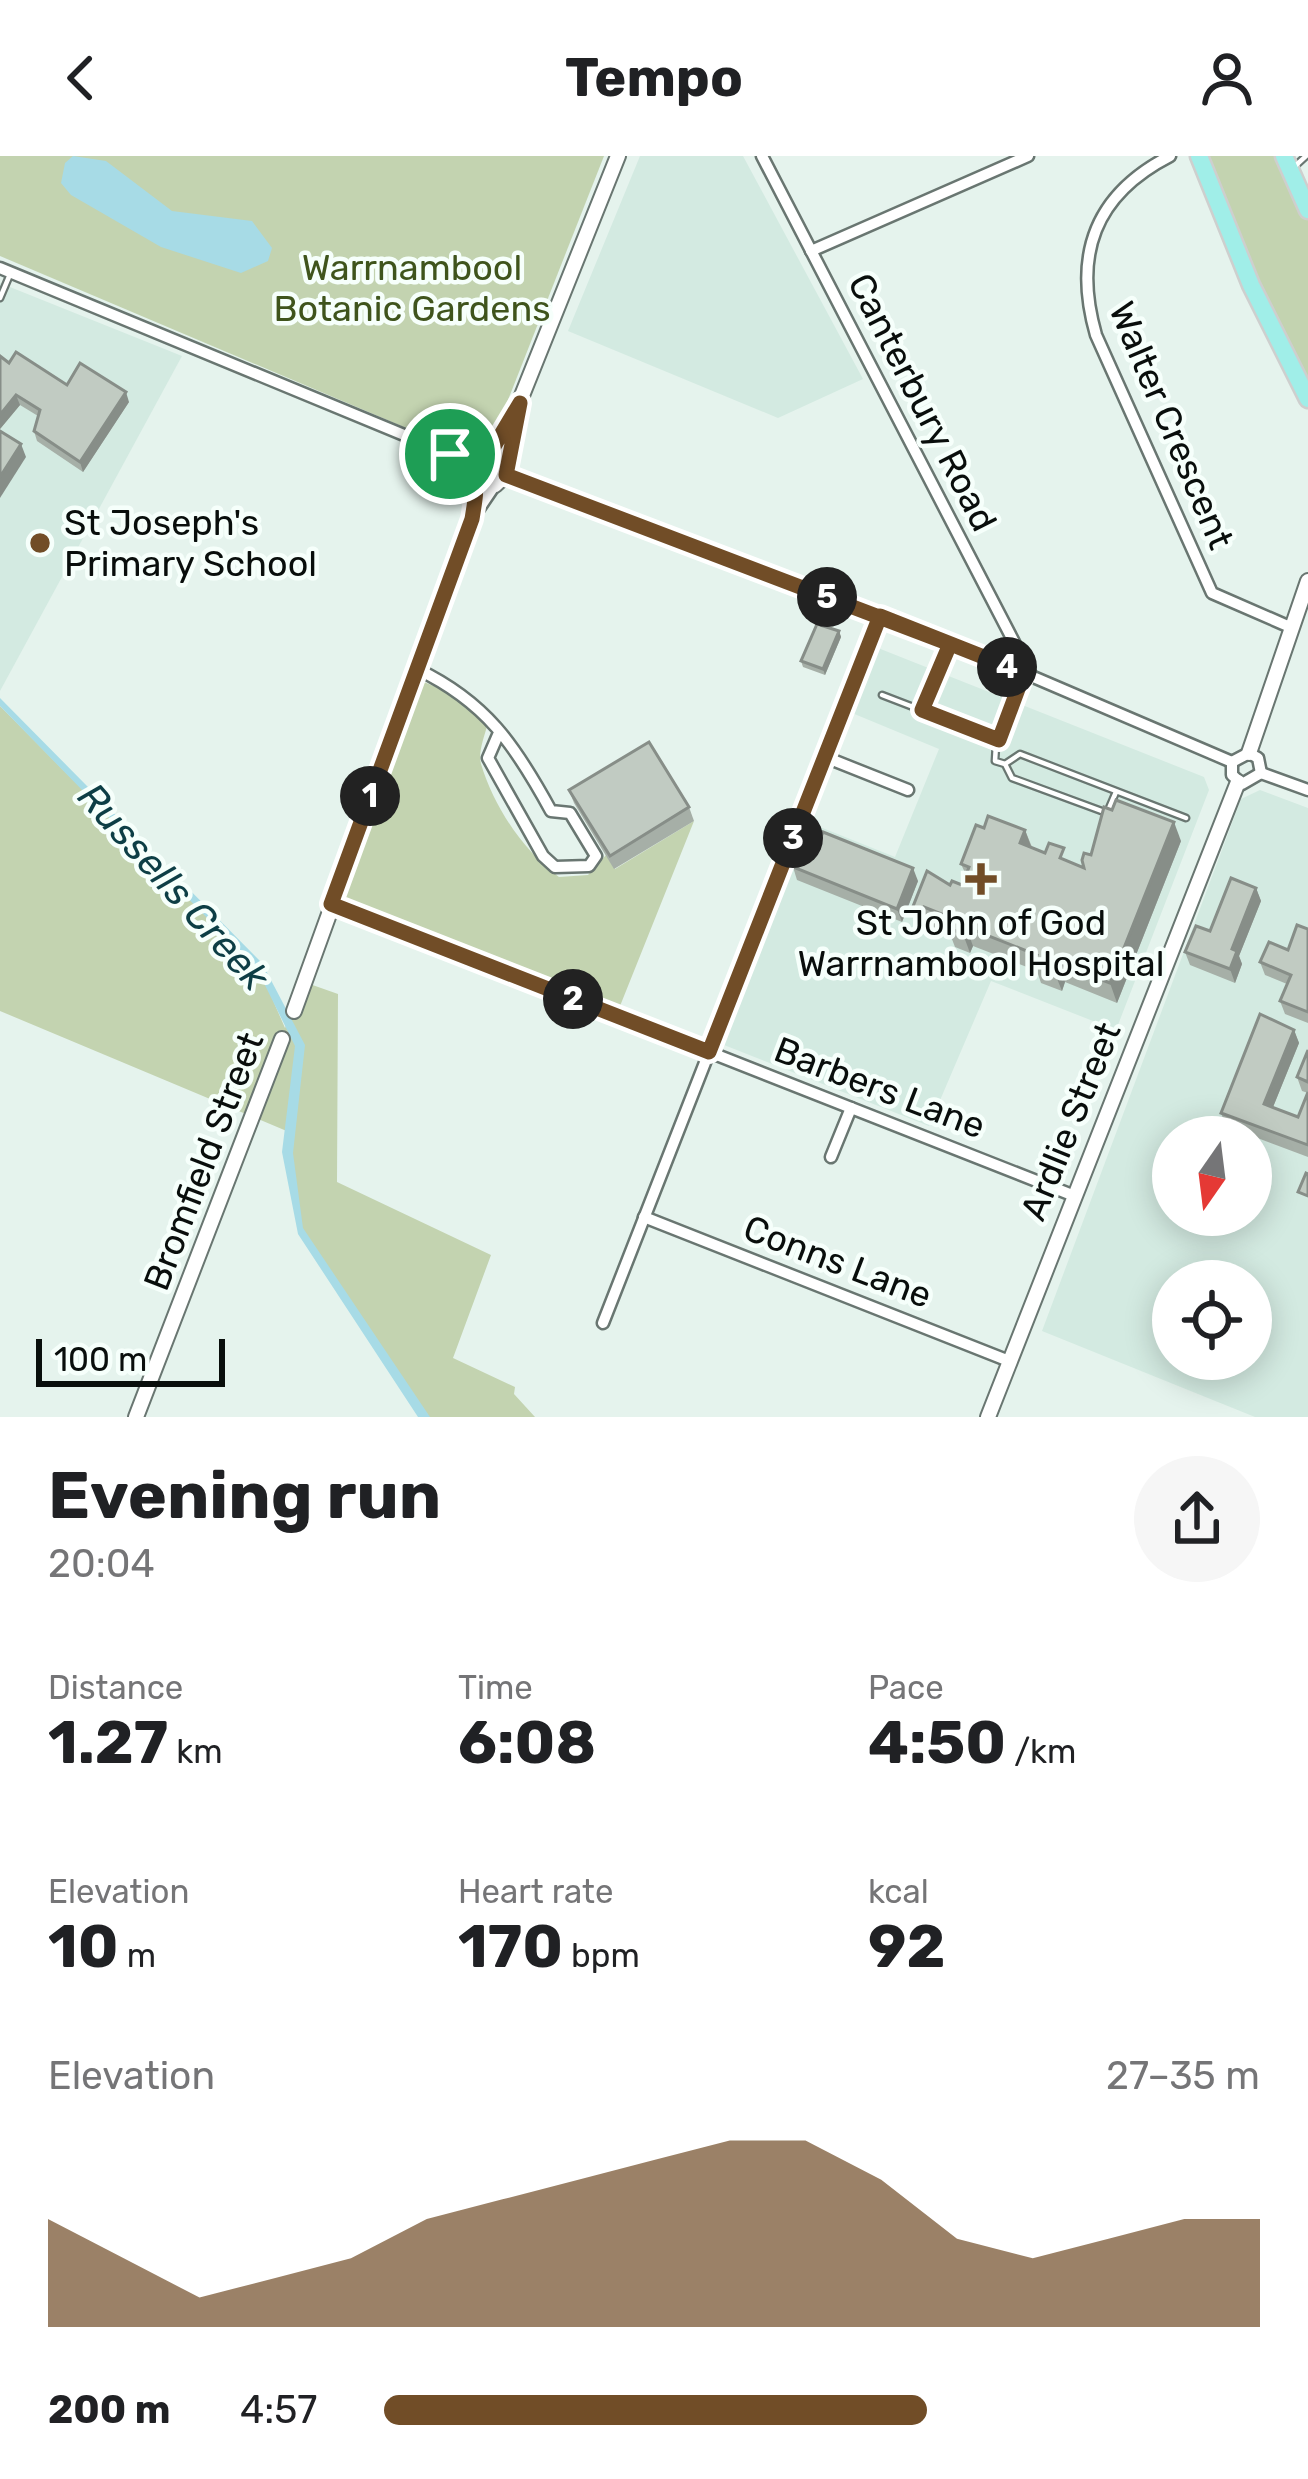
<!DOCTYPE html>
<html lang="en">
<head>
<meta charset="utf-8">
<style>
  :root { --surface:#fff; --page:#f6f6f6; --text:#202124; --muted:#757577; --accent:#714d27 }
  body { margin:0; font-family:Rubik,sans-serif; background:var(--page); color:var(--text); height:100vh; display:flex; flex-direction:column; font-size:45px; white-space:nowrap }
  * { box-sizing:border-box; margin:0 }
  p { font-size:39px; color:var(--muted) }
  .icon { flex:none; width:66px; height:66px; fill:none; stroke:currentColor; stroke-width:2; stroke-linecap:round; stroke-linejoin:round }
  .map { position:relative; height:1261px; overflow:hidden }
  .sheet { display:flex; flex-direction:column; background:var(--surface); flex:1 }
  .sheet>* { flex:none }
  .needle { width:78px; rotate:194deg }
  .buttons { position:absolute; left:1152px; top:960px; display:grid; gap:24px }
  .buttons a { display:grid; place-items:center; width:120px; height:120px; border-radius:50%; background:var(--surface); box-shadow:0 6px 30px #0003; font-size:60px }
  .scale { position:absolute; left:36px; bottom:30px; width:189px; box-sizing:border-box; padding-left:12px; border:6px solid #090e0c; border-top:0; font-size:33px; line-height:42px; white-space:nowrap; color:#090e0c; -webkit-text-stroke:9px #f6fffb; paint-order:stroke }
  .pin { position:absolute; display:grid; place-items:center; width:102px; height:102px; color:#fff; margin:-51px; border:6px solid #fff; border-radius:50%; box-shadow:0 3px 12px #0007 }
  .km { position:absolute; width:60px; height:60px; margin:-30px; border-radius:50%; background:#222; color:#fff; font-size:33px; line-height:60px; text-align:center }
  .round { display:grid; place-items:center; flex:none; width:126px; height:126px; border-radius:63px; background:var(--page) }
  .headline { display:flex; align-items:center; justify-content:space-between; height:204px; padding:0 48px }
  h1 { font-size:66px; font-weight:700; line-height:90px }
  .stats { display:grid; grid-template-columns:repeat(3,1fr); gap:18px; height:204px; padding:12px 48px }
  .stats div { display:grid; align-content:center }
  .stats b { font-size:60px; font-weight:700 }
  .stats small { font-size:33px; font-weight:400 }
  .stats p { font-size:33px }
  .chart { height:336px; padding:24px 48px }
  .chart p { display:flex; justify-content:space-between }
  .chart svg { width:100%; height:216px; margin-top:12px; fill:var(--accent); opacity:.7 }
  ul { padding:0 48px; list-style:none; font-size:39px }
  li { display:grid; grid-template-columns:192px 144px 1fr; align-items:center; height:90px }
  li i { height:30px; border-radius:15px; background:var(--accent) }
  header { display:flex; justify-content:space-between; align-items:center; height:156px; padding:0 48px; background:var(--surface); font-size:54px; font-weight:700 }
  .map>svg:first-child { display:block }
  .built { fill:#d3eae1; fill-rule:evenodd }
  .green { fill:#c3d3b0 }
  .water { fill:#a7dbe6 }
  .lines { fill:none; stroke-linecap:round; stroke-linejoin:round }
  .service-casing { stroke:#697671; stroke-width:9 }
  .minor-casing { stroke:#697671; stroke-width:15 }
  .tertiary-casing { stroke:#697671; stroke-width:18 }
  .trunk-casing { stroke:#cecfce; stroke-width:21 }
  .service { stroke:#fff; stroke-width:4.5 }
  .minor { stroke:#fff; stroke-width:10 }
  .tertiary { stroke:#fff; stroke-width:14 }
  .trunk { stroke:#a0eee8; stroke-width:16 }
  .wall { fill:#a6afa7 }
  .shaded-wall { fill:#878e88 }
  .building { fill:#c1cbc2; stroke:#878e88; stroke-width:3 }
  .route-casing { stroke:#fff; stroke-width:24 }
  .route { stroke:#714d27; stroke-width:15 }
  .poi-dot { fill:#714d27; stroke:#f6fffb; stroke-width:4.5 }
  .labels { text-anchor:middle; stroke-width:9; stroke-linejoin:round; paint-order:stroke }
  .park-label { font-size:36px; fill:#3f541c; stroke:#f6fffb }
  .street-label { font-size:36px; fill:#090e0c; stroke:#f6fffb }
  .poi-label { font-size:36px; fill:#090e0c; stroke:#f6fffb; text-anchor:start }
  .water-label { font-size:39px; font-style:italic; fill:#0d3e45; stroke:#f6fffb }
</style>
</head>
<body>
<header><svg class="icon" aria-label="back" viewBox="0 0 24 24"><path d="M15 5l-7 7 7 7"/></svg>Tempo<svg class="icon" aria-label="person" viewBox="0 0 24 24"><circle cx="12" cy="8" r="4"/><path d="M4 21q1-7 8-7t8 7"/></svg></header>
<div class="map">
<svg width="1308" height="1261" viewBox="0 0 1308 1261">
  <rect width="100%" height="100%" fill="#e5f3ed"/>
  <g class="built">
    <path d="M640,0H743L863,223L778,262L568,175Z"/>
    <path d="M0,127L182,200L0,535Z"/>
    <path d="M878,492L1204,621L1209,634L1116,874L991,825L929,970L724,889L810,667L895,701L939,593L852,557Z"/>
    <path d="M1260,634L1308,652V1261H1255L1042,1175L1241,643ZM1173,981H1251V1059H1173ZM1173,1125H1251V1203H1173Z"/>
  </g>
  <g class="green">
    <path d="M0,0H604L493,282L469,293L451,291L0,100Z"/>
    <path d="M1199,0H1284L1308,54V243Z"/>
    <path d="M414,522L468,544L487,570C484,582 478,596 481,608C494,651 524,696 559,721L588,719L606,699L615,713L694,665L616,860L331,747Z"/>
    <path d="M0,550L259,812L285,872L304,826L338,838L337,1026L491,1099L453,1202L515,1231L514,1238L535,1261H423L301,1076L289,976L0,855Z"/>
  </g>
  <g class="water">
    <path d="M73,0L106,5L172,55L252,65L272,92L268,105L241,117L161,91L71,39L61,27L65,7Z"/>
    <path d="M0,542L262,807L305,889L293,997L303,1072L430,1261H418L298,1078L282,996L295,890L257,813L0,550Z"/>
  </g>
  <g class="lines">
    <defs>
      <g id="service">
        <path d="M1294,11L1306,0"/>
        <path d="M0,142L11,116"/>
        <path d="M1024,517L996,589L995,605L1005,608L1012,622L1107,657L1116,636"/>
        <path d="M882,539L999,584"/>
        <path d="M922,554L950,488"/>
        <path d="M1005,608L1020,598L1186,662"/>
      </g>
      <g id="minor">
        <path d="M762,0L1031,519"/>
        <path d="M1170,0C1094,39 1073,99 1096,179L1212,437L1290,471"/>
        <path d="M811,95L1028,0"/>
        <path d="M0,112L450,298"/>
        <path d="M490,297L510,264"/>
        <path d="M505,305L519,247"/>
        <path d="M506,319L1024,517L1232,606"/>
        <path d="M472,363L495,329"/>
        <path d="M417,513C486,546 515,589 551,655L570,657L596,700L589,710L555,711L543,700L488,602L498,579"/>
        <path d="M825,601L908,634"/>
        <path d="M1232,606V619L1242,628L1261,617"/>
        <path d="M1232,606L1249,597L1258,602L1261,617"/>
        <path d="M1261,617L1308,634"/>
        <path d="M331,747L1072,1039"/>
        <path d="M831,1001L851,952"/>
        <path d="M644,1061L1009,1205"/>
        <path d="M603,1167L880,460"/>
      </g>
      <g id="tertiary">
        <path d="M519,247L618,0"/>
        <path d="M450,298L494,297L507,310L506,319L495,329L484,327L475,315"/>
        <path d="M1249,597L1308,425"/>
        <path d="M294,855L472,363"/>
        <path d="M136,1261L282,883"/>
        <path d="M988,1261L1238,626"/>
      </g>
      <g id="trunk">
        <path d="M1199,0L1251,129L1308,243"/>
        <path d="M1284,0L1308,54"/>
      </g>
    </defs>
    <use href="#service" class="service-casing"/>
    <use href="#minor" class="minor-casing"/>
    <use href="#tertiary" class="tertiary-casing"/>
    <use href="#trunk" class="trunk-casing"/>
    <use href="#service" class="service"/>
    <use href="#minor" class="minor"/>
    <use href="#tertiary" class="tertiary"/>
    <use href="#trunk" class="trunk"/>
  </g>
  <g class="wall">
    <path d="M9,207L67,229L129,246L83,316L37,285L34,275L38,260L20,249L0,273Z"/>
    <path d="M839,475L841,481L825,519L803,511L801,505Z"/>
    <path d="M569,634L689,651L694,665L614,713L574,647Z"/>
    <path d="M984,672L1025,674L1032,691L1084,712L1091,699L1181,685L1117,847L1065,826L1062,835L1041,827L1037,815L973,790L970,797L955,791L950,778L931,770L929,776L919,773L912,753L950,729H962L966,719L961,708Z"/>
    <path d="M816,693L918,725L902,766L797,724L793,711Z"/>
    <path d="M1256,732L1261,745L1239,800L1242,808L1235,827L1190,809L1185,796Z"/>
    <path d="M1308,773V867L1285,858L1280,845L1287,828L1265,819L1260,806L1288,794Z"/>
    <path d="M1294,874L1299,887L1273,951L1298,961L1308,937L1302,935L1297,921L1308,894V1001L1226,970L1221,957Z"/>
  </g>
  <g class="shaded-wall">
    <path d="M126,236L129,246L83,316L80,306Z"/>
    <path d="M16,239L20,249L0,273V259Z"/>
    <path d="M21,288L26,301L0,342V321Z"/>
    <path d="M839,475L841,481L825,519L823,513Z"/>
    <path d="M1174,666L1181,685L1117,847L1110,827Z"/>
    <path d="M1025,674L1032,693L1020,687Z"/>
    <path d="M913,712L918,725L902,766L897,753Z"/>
    <path d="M1256,732L1261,745L1239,800L1242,808L1235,827L1230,813L1232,793Z"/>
    <path d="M924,751L931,770L929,776L922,757Z"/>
    <path d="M966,771L973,790L970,797L963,778Z"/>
    <path d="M1058,807L1065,826L1062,835L1054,815Z"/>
    <path d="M1294,874L1299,887L1269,961L1264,948Z"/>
  </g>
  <g class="building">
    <path d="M16,196L67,229L80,207L126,236L80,306L34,275L40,254L16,239L0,259V200L9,207Z"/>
    <path d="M0,275L21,288L0,321Z"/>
    <path d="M817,468L839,475L823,513L801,505Z"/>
    <path d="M649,586L689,651L610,700L569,634Z"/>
    <path d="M1116,644L1174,666L1110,827L1058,807L1054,815L1034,807L1037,799L966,771L963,778L948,772L952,762L924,751L922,757L912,753L927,715L950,729L952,725L962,729L969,711L961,708L976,669L984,672L988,660L1025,674L1020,687L1045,697L1049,687L1064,692L1060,702L1084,712L1082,704L1084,697L1091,699L1104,651L1112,654Z"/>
    <path d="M823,676L913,712L897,753L793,711L802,688L816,693Z"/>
    <path d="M1231,722L1256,732L1232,793L1237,795L1230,813L1185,796L1196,770L1210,775Z"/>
    <path d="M1297,769L1308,773V856L1280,845L1291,819L1260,806L1269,786L1288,794Z"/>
    <path d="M1260,858L1294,874L1264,948L1298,961L1308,936V989L1221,957Z"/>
    <path d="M1308,894V926L1297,921Z"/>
    <path d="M1306,1017L1308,1018V1040L1298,1036Z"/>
  </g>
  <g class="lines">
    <defs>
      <path id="route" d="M450,298C480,320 478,327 472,363L331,748L709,896L880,460L1024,517L999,584L922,554L950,488L506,319L520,247L490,297L450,298"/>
    </defs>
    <use href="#route" class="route-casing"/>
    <use href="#route" class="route"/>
  </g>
  <g class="poi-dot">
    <circle cx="40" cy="387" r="12"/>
    <path d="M975 705h12v12h12v12h-12v12h-12v-12h-12v-12h12z"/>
  </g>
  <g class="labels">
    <g class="park-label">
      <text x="412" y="124">Warrnambool<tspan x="412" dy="41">Botanic Gardens</tspan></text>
    </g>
    <g class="street-label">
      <text transform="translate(923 246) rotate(63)" y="13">Canterbury Road</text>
      <text transform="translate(1172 269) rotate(67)" y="13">Walter Crescent</text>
      <text transform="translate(880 931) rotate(21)" y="13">Barbers Lane</text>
      <text transform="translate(1070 965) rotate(-68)" y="13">Ardlie Street</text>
      <text transform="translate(203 1005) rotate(-69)" y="13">Bromfield Street</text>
      <text transform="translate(838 1105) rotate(21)" y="13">Conns Lane</text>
    </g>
    <g class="poi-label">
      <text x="64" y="379">St Joseph's<tspan x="64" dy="41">Primary School</tspan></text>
      <text x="981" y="779" text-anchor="middle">St John of God<tspan x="981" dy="41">Warrnambool Hospital</tspan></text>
    </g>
    <g class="water-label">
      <text transform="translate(174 730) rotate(48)" y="14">Russells Creek</text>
    </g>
  </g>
</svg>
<div class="buttons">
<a><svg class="needle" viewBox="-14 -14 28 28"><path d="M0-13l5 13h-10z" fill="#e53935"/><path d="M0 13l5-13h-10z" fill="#757577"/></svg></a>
<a><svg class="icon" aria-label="locate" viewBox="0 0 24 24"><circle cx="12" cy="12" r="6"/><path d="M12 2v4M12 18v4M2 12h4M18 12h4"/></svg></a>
</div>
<div class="scale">100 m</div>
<div class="pin" style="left:450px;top:298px;background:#1e9e55"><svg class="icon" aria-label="arrive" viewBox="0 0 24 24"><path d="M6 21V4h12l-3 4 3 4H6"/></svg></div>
<b class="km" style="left:370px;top:640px">1</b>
<b class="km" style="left:573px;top:843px">2</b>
<b class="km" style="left:793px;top:682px">3</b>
<b class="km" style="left:1007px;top:511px">4</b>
<b class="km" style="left:827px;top:441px">5</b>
</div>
<section class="sheet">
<div class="headline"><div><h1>Evening run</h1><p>20:04</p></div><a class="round"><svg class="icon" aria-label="share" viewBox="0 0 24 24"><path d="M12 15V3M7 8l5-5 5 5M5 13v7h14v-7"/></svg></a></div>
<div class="stats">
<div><p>Distance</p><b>1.27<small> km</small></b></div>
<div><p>Time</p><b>6:08</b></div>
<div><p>Pace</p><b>4:50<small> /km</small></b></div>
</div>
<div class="stats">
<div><p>Elevation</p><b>10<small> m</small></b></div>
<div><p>Heart rate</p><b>170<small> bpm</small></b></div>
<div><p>kcal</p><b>92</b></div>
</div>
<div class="chart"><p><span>Elevation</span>27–35 m</p>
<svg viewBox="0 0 160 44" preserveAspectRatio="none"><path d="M0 44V22L10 30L20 38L30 34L40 30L50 22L60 18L70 14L80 10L90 6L100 6L110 14L120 26L130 30L140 26L150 22L160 22V44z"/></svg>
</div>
<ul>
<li><b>200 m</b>4:57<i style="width:62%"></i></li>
</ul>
</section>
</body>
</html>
